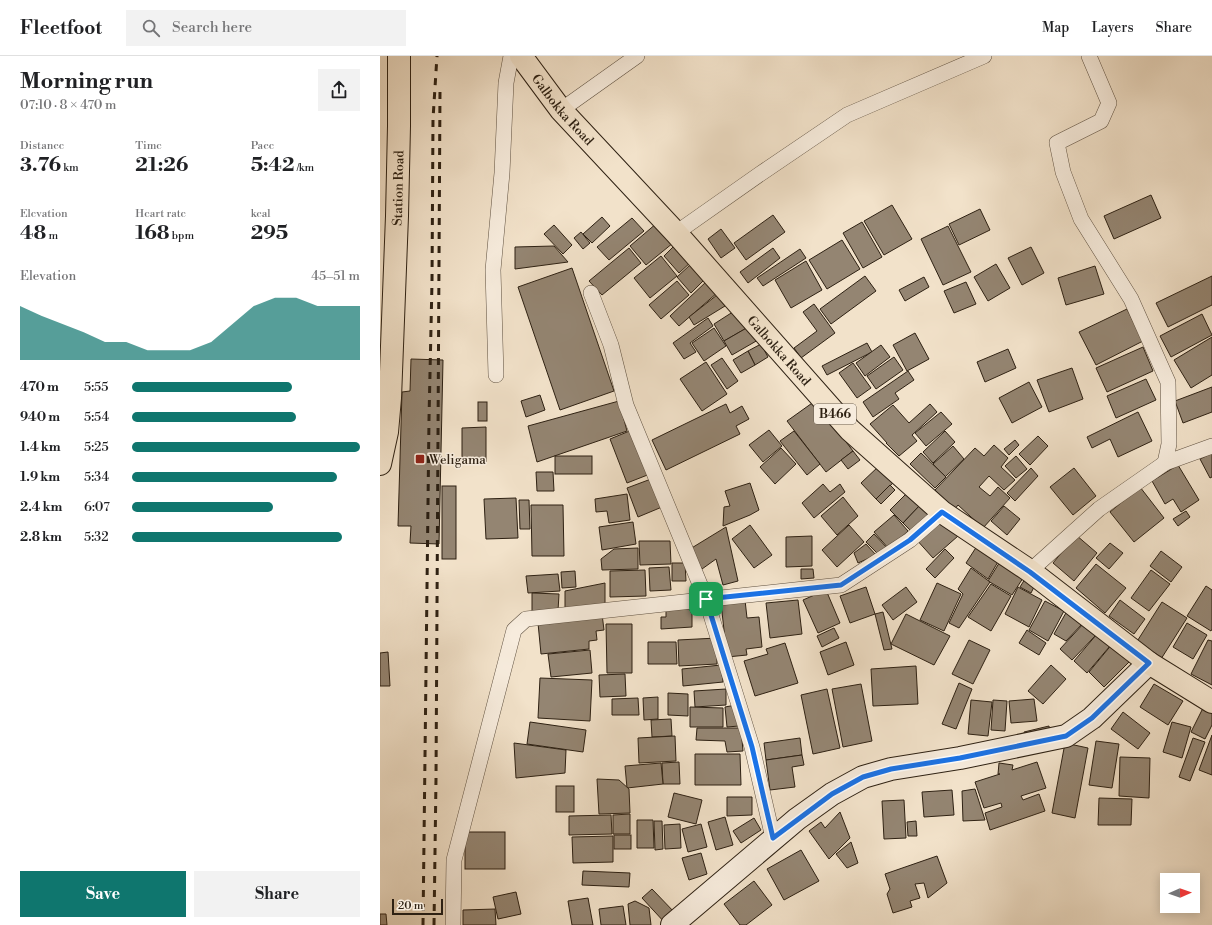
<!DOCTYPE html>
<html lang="en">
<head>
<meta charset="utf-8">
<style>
  :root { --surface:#fff; --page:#f2f2f2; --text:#202124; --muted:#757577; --line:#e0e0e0; --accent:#0f766e }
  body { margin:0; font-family:"Libre Bodoni",serif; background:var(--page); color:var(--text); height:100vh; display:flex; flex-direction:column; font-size:15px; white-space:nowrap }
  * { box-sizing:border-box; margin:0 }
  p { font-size:13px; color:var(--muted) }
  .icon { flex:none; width:22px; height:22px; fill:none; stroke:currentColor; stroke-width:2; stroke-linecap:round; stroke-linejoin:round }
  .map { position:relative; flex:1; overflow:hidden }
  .drawer { display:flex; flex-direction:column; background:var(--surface); width:380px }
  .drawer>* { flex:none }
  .needle { width:26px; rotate:88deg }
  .buttons { position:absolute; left:780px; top:817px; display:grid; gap:8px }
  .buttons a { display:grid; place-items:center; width:40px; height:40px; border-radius:0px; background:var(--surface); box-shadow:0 2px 10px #0003; font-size:20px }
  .scale { position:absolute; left:12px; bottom:10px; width:51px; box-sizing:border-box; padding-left:4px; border:2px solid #2e2113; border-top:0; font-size:11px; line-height:14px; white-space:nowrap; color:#2e2113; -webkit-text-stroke:3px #f7ecdd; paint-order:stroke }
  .pin { position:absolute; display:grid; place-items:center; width:34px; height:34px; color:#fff; margin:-17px; border-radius:8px; box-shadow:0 2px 6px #0006 }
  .round { display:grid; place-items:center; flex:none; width:42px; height:42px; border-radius:0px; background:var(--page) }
  .head { display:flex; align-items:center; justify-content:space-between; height:68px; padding:0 20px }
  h1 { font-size:22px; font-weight:700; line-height:30px }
  .stats { display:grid; grid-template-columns:repeat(3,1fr); gap:6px; height:68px; padding:4px 20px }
  .stats div { display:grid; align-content:center }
  .stats b { font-size:20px; font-weight:700 }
  .stats small { font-size:11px; font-weight:400 }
  .stats p { font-size:11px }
  .chart { height:112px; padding:8px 20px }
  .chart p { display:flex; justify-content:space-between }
  .chart svg { width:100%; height:72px; margin-top:4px; fill:var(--accent); opacity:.7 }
  .cta { display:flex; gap:8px; margin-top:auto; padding:8px 20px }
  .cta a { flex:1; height:46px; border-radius:0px; background:var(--accent); color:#fff; font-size:16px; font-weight:700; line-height:46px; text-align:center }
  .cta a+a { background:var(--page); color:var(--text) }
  ul { padding:0 20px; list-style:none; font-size:13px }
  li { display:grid; grid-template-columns:64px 48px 1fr; align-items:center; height:30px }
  li i { height:10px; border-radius:5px; background:var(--accent) }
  header { display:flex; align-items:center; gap:24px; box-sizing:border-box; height:56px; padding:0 20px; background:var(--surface); border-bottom:1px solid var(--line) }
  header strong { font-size:19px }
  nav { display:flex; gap:22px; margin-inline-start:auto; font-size:14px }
  .search { width:280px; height:36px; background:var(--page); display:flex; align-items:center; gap:10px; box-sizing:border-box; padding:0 14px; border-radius:0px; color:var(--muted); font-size:15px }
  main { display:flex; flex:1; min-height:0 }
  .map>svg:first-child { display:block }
  .building { fill:#948572; stroke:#2e2113 }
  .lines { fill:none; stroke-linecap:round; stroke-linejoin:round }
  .street-casing { stroke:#5f5141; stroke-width:16 }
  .secondary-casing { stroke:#2e2113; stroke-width:24 }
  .primary-casing { stroke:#2e2113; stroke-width:24 }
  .street { stroke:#f7ecdd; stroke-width:15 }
  .secondary { stroke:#f7ecdd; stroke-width:22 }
  .primary { stroke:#f2e2ca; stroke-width:22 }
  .rail { stroke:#2e2113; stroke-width:3; stroke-dasharray:7 7; stroke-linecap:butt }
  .route-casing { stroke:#fff; stroke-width:8 }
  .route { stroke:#1a73e8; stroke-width:5 }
  .poi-dot { fill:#8f2418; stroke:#f7ecdd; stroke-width:1.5 }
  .labels { text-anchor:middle; stroke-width:3; stroke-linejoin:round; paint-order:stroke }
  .shield { fill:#f7ecdd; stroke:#6a5e50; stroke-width:1 }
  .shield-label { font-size:12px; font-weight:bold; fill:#2e2113 }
  .street-label { font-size:13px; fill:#2e2113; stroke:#f7ecdd }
  .poi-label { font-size:13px; fill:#2e2113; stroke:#f7ecdd; text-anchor:start }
</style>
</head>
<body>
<header>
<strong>Fleetfoot</strong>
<div class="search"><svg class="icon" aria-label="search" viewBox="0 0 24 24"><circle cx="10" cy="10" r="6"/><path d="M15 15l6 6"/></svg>Search here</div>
<nav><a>Map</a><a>Layers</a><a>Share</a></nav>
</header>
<main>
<section class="drawer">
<div class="head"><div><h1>Morning run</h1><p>07:10 · 8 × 470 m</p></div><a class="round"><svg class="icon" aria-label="share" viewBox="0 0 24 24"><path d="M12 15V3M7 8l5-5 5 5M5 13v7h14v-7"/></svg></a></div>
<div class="stats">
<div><p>Distance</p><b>3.76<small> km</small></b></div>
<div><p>Time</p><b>21:26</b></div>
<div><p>Pace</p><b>5:42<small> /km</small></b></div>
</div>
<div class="stats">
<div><p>Elevation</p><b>48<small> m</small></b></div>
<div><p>Heart rate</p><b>168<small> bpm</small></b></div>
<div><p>kcal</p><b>295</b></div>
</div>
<div class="chart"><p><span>Elevation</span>45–51 m</p>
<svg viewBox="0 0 160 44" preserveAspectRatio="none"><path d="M0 44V11L10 17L20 22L30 27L40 33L50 33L60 38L70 38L80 38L90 33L100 22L110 11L120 6L130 6L140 11L150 11L160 11V44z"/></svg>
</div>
<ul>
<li><b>470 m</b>5:55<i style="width:70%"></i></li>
<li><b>940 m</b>5:54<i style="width:72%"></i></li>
<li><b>1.4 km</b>5:25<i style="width:100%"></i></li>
<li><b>1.9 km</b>5:34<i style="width:90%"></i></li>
<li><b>2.4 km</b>6:07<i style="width:62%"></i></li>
<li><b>2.8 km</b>5:32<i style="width:92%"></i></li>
</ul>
<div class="cta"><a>Save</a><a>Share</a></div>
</section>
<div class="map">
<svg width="832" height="869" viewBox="0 0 832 869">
  <rect width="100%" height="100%" fill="#f2e2ca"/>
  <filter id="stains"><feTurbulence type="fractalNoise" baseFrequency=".005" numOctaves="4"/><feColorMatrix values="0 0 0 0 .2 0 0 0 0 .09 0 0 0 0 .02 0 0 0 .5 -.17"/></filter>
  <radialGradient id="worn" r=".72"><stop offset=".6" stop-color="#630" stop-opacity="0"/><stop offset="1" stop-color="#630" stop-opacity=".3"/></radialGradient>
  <g class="building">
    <path d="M771,139L781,162L734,183L724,160Z"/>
    <path d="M512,149L532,183L504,199L484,165Z"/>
    <path d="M600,153L610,174L579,189L569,168Z"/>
    <path d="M393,159L405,176L366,204L354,187Z"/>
    <path d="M222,161L230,170L212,187L203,178Z"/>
    <path d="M252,162L264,175L229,204L217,191Z"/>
    <path d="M482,166L502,201L483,212L463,177Z"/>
    <path d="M277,167L293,187L266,209L250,190Z"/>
    <path d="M174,169L192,189L183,198L164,178Z"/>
    <path d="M568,170L591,216L563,229L541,183Z"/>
    <path d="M341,173L355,192L341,202L328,183Z"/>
    <path d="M201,176L210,187L203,193L194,182Z"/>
    <path d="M462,184L480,213L447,233L429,204Z"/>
    <path d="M296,188L312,205L299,217L284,200Z"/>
    <path d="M174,190L188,206L135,213V191Z"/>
    <path d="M651,191L664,217L642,229L628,202Z"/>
    <path d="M249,192L261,207L222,239L209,225Z"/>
    <path d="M393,192L400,202L368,227L360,216Z"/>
    <path d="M420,193L426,202L383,230L377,222Z"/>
    <path d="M281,200L297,220L270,242L254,222Z"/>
    <path d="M426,205L442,234L411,252L395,224Z"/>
    <path d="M616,208L630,232L608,245L594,221Z"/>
    <path d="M310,209L324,224L311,237L297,221Z"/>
    <path d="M715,210L724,238L686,249L678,222Z"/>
    <path d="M192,212L234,335L180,354L138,231Z"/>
    <path d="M485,220L496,235L451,268L440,253Z"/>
    <path d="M832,220V249L788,271L776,247Z"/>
    <path d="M544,221L549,231L525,245L519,234Z"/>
    <path d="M297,225L309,239L281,263L269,249Z"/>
    <path d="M327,225L337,237L299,270L290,260Z"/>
    <path d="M586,226L596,248L574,257L564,235Z"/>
    <path d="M337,239L345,250L314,269L309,261Z"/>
    <path d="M434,248L455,277L421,302L414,292L437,275L423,256Z"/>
    <path d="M359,252L370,270L344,285L334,268Z"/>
    <path d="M747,253L763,285L716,309L699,276Z"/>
    <path d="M822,258L832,279L791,301L780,280Z"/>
    <path d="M328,262L333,270L310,287L316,296L304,303L293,287Z"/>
    <path d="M370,270L378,284L352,299L344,285Z"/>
    <path d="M334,272L346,290L324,305L312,287Z"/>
    <path d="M535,277L549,303L527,315L513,289Z"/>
    <path d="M832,281V319L811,332L794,304Z"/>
    <path d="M487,287L492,296L447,319L442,310Z"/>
    <path d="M381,288L388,301L375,309L368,295Z"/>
    <path d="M501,289L510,301L485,320L476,307Z"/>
    <path d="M763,291L773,315L727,336L716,312Z"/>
    <path d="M628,293L636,312L605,326L597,306Z"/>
    <path d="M368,295L375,309L361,317L353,304Z"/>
    <path d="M514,301L523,314L496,333L487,320Z"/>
    <path d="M342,302L358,325L347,333L331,309Z"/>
    <path d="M31,303L63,304L59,488L30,487L31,470H18L22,336L30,335Z"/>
    <path d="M326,306L347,338L322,355L300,323Z"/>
    <path d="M473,307L491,332L477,342L459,317Z"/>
    <path d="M692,312L703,343L669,356L657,324Z"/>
    <path d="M528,315L534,324L515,337L519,343L493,361L483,346Z"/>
    <path d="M766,323L776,344L736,362L727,340Z"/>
    <path d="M649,326L662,351L632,367L619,342Z"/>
    <path d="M832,331V356L803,367L795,345Z"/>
    <path d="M160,339L165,354L146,361L141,345Z"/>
    <path d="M239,345L247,375L157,406L148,370Z"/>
    <path d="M435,345L473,395L446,416L407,365Z"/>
    <rect x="98" y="346" width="9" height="19"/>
    <path d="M346,348L350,357L362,350L369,363L356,370L360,378L286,414L272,384Z"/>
    <path d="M550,348L557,356L532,379L537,385L519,400L506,387H507L490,368L513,349L529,367Z"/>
    <path d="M561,356L572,368L546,390L535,377Z"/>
    <path d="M758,356L772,385L738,401L730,383L712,392L707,381Z"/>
    <path d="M106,371V407H82V372Z"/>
    <path d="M252,374L270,418L247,427L230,383Z"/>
    <path d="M389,374L402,390L383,406L369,389Z"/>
    <path d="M414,375L440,408L427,419L400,385Z"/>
    <path d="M565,375L575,386L553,407L543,396Z"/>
    <path d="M658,380L668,390L650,409L639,398Z"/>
    <path d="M635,384L639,389L629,399L624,393Z"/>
    <path d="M614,389L628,402L621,411L635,424L624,434L609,420L599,431L610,440L618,431L630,442L603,472L578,449L574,454L559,441L560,439L555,434L595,392L604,400Z"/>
    <path d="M573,390L584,403L565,421L553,408Z"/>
    <path d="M401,392L416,408L395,428L380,411Z"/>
    <path d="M473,395L480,404L468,413L461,404Z"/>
    <path d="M541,397L566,421L555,432L530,408Z"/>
    <path d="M832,397V421L830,422L820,403Z"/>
    <rect x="175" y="400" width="37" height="18"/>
    <path d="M636,400L647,413L636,422L625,410Z"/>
    <path d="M798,409L819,444L801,456L793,443L785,448L772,425Z"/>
    <path d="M499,410L514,426L496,443L481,427Z"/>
    <path d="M651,412L658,420L635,445L627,437Z"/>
    <path d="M694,412L716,440L693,459L670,431Z"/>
    <path d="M156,416H173L174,435H157Z"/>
    <path d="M271,423L282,451L258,461L247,432Z"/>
    <path d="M370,427L379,454L370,459L343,470L344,451L350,450L345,435Z"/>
    <path d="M443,428L450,436L460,428L465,436L434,462L422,447Z"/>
    <path d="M510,429L515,434L501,448L496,443Z"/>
    <rect x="62" y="430" width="14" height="73"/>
    <path d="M760,431L784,462L754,486L730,456Z"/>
    <path d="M530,434L542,447L523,467L510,454Z"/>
    <path d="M247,438L250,464L229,467L227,455L216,456L215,443Z"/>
    <path d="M463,441L478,460L457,479L441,460Z"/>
    <path d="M136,442L138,482L106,483L104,443Z"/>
    <path d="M139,444H149L150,473H140Z"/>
    <path d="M542,447L555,459L535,479L523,467Z"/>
    <path d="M151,449H183L184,500H152Z"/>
    <path d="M624,450L640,463L627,479L611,465Z"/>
    <path d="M806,455L810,461L798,470L793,463Z"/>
    <path d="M514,459L528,475L509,493L494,476Z"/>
    <path d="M560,459L578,480L553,502L535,482Z"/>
    <path d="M253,466L256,488L222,494L219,471Z"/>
    <path d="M370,469L392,499L374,512L352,483Z"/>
    <path d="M469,469L484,486L457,511L442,494Z"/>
    <path d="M346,471L358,525L343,529L336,503L322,513L310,493Z"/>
    <path d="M494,478L508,493L500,500L486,486Z"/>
    <path d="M696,479L717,497L694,525L673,507Z"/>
    <path d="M432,480V510L406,511V481Z"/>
    <path d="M259,485H290L291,508L260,509Z"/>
    <path d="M730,487L743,497L729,513L716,502Z"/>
    <path d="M486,488L496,499L478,507L474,497Z"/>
    <path d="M597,490L619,504L608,523L586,507Z"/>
    <path d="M258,492V513L222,514L221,503L234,493Z"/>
    <path d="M565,493L574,502L555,522L546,513Z"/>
    <path d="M781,495L802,511L791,526L770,510Z"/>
    <path d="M621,504L645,519L632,539L608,525Z"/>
    <path d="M292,507H305L306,525H292Z"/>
    <path d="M716,508L746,532L725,557L696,532Z"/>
    <path d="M289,511L291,534L270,535L269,512Z"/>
    <path d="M591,512L610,526L579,572L569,567L583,538L578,533Z"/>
    <path d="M421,513H433L434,522L421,523Z"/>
    <path d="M265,514L266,540L230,541V515Z"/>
    <path d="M771,514L790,528L769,555L751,542Z"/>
    <path d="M195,515L196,531L182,532L181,516Z"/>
    <path d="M178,518L180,535L148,537L146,520Z"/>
    <path d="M645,523L655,529L651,537L640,531Z"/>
    <path d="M225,527V548L185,554V535Z"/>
    <path d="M557,527L581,538L564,575L540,564Z"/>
    <path d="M611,528L631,540L611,575L588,561Z"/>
    <path d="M826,530L832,534V573L831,575L807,560Z"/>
    <path d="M486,531L495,558L470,567L460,540Z"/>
    <path d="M526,531L537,546L513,564L502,549Z"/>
    <path d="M638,531L662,544L649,571L625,558Z"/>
    <path d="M446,534L460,567L438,577L423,544Z"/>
    <path d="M152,537L179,538L178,555H152Z"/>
    <path d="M365,544L367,562L379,561L382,591L366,593L367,599L347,601L341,547Z"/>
    <path d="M418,544L422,578L390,582L386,547Z"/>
    <path d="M740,544L765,563L754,578L729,560Z"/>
    <path d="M665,545L684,555L668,585L649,574Z"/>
    <path d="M782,546L807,562L781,603L756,587Z"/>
    <path d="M308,551L312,558V571L281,573V561H286V552Z"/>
    <path d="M687,555L703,567L686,585L674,578Z"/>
    <path d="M503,556L512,593L504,594L495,558Z"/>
    <path d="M222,558L224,574L216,575L217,584L209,585V593L161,598L158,567Z"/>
    <path d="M526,558L570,580L554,609L511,588Z"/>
    <path d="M704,567L716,579L692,604L680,593Z"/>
    <path d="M807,567L827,579L813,603L793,591Z"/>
    <path d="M226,568H252V617H227Z"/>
    <path d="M454,572L459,582L442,591L437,580Z"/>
    <path d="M647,574L666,587L659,599L639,587Z"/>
    <path d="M717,578L730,590L707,617L694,605Z"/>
    <path d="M337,582V608L299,610L298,584Z"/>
    <path d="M589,584L610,594L593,628L572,618Z"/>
    <path d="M828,584L832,585V629L811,618Z"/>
    <path d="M268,586H296L297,608H268Z"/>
    <path d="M466,586L474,609L448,619L440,596Z"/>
    <path d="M405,587L418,627L375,640L364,605L388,598L386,593Z"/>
    <path d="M733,587L752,603L724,631L709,616Z"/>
    <path d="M210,594L212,617L171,621L168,598Z"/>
    <path d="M8,596L10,630H0V597Z"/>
    <path d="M341,609L343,626L303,630L302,613Z"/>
    <path d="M671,609L686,623L663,648L648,635Z"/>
    <path d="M536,610L538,648L493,650L491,613Z"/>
    <path d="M245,618L246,640L220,641L219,619Z"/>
    <path d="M160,622L212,624L210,665L158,662Z"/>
    <path d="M579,627L592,633L576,673L562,668Z"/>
    <path d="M481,628L492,685L463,691L452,633Z"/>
    <path d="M774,628L803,645L788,669L760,651Z"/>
    <path d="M346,633V649L315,651L314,635Z"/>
    <path d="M447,633L460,692L433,698L421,639Z"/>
    <path d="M288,637L308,638V660L288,659Z"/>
    <path d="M278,641V663L264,664L263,642Z"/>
    <path d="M258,642L259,659H232V643Z"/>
    <path d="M654,643L657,665L631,667L629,645Z"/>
    <path d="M591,644L612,646L608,680L588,678Z"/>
    <path d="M613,644L627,645L625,675L611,674Z"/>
    <path d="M356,649L359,670L347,671L345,651Z"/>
    <path d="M824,650L832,654V669L825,683L811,676Z"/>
    <path d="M310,651L343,652V671H310Z"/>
    <path d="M743,656L770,677L758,693L731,673Z"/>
    <path d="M291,663L292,680L272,681L271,664Z"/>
    <path d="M150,666L206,674L203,696L147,688Z"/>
    <path d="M792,666L811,671L802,702L783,696Z"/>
    <path d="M669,670L670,678L646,684L644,676Z"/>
    <path d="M317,672H361L363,695L347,696L345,685L316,684Z"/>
    <path d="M832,679V719L819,714Z"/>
    <path d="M295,680L296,705L259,707L258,682Z"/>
    <path d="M420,682L422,699L386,704L384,687Z"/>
    <path d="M813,682L825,686L810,725L799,721Z"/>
    <path d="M716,685L739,688L732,732L709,729Z"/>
    <path d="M134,687L186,694L185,717L136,722Z"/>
    <path d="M685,687L708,692L695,762L672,757Z"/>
    <path d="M315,698H360L361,729H315Z"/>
    <path d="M422,699L424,709L412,711L415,731L390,734L386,704Z"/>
    <path d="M740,701L770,702L769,742L739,740Z"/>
    <path d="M299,706L300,728H283L282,707Z"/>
    <path d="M657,706L666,732L641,740L643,744L659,738L665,755L610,774L605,757L622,751L621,747L604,752L595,726L620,718H618L619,707L633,709L632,714Z"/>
    <path d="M281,707L283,728L247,732L245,710Z"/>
    <path d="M217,723L239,724L249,733L250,757L219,758Z"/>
    <rect x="176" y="730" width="18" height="26"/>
    <path d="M595,733L605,764L583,765L582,735Z"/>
    <path d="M572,734L574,759L544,761L542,736Z"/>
    <path d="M294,737L322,744L316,768L288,761Z"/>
    <path d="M347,741H372V759L347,760Z"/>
    <path d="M719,742L752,743L751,769H718Z"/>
    <path d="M524,744L526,782L504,783L502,745Z"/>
    <path d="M460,756L470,782L449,803L429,775L441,766L445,772Z"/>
    <path d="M250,758V778H233V759Z"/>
    <path d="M231,759L232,778L189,779V760Z"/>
    <path d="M345,761L353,789L336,794L328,766Z"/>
    <path d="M374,762L381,774L361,787L353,775Z"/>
    <path d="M257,764H273L274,792H257Z"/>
    <path d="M274,765H282L283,793L275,794Z"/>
    <path d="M536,765L537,780H528L527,766Z"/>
    <path d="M300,768L301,792L285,793L284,769Z"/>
    <path d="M321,768L327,791L308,796L302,773Z"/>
    <rect x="85" y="776" width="40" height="37"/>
    <rect x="234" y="779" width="17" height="14"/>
    <path d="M233,780V806L193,807L192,781Z"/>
    <path d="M471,786L478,807L467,812L456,798Z"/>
    <path d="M421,794L439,825L404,844L387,813Z"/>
    <path d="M321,797L327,818L309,824L302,802Z"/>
    <path d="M557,800L567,827L548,842L544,827L535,828L540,842L530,845L532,851L513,857L507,838L510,833L505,818Z"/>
    <path d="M203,815L250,817L249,831L202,829Z"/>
    <path d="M374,825L392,849L366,869H360L344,848Z"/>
    <path d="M272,833L296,858L286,868L262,842Z"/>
    <path d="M136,836L141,858L118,863L113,841Z"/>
    <path d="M208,842L213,869H192L188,845Z"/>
    <path d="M255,845L269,852L271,869H250L248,848Z"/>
    <path d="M243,850L246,869H221L219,853Z"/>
    <path d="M115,853L116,869H83V854Z"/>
    <path d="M0,858H6L7,869H0Z"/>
  </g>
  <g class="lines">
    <defs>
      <g id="street">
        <path d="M709,0L729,47L721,65L677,87L683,116L701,163L751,243L788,326L789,388L785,407"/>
        <path d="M181,54L257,0"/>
        <path d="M296,177L380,118L467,59L604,0"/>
        <path d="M211,237L231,289L246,349L326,543L372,691L393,782"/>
        <path d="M116,319L113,214L122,117L126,27L131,0"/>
        <path d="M650,515L719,453L785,407L832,390"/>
        <path d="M73,869L74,804L134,574L146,563L461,529L530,484L562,456"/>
      </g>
      <path id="secondary" d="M292,869L417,763L452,738L483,721L511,713L580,702L686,680L712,662L769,607"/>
      <g id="primary">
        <path id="s1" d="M141,0L181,54L296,177L470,374L562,456L650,515L769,607L832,646"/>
        <path id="s2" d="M0,408L7,376L10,342L17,160L19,70V0"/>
      </g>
    </defs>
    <use href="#street" class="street-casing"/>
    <use href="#secondary" class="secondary-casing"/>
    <use href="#primary" class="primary-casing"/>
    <use href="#street" class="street"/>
    <use href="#secondary" class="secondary"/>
    <use href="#primary" class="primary"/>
    <g class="rail">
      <path d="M43,869L49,363L52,226L53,63L57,0"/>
      <path d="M54,869L56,723L60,34"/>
    </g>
  </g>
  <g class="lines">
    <defs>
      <path id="route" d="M562,456L650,516L769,607L712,662L686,680L580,702L511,713L483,721L452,738L393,782L372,691L326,543L461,529L530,484Z"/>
    </defs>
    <use href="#route" class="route-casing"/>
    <use href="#route" class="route"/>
  </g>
  <rect class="poi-dot" x="35" y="398" width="10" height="10" rx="2"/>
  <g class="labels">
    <rect class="shield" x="434" y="348" width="42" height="20" rx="3"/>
    <g class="shield-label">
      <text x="455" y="362">B466</text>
    </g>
    <g class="street-label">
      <text dy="5" stroke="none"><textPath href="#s1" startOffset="68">Galbokka Road</textPath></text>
      <text dy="5" stroke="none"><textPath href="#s2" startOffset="277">Station Road</textPath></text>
      <text dy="5" stroke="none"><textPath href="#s1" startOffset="392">Galbokka Road</textPath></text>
    </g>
    <g class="poi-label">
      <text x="49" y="408">Weligama</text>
    </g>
  </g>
  <rect width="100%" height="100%" filter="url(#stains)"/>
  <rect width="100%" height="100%" fill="url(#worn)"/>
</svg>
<div class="buttons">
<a><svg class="needle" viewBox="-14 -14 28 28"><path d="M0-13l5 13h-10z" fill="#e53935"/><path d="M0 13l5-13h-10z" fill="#757577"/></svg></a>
</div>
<div class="scale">20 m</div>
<div class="pin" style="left:326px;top:543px;background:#1e9e55"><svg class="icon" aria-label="arrive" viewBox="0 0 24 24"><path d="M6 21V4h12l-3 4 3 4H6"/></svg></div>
</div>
</main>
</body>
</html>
